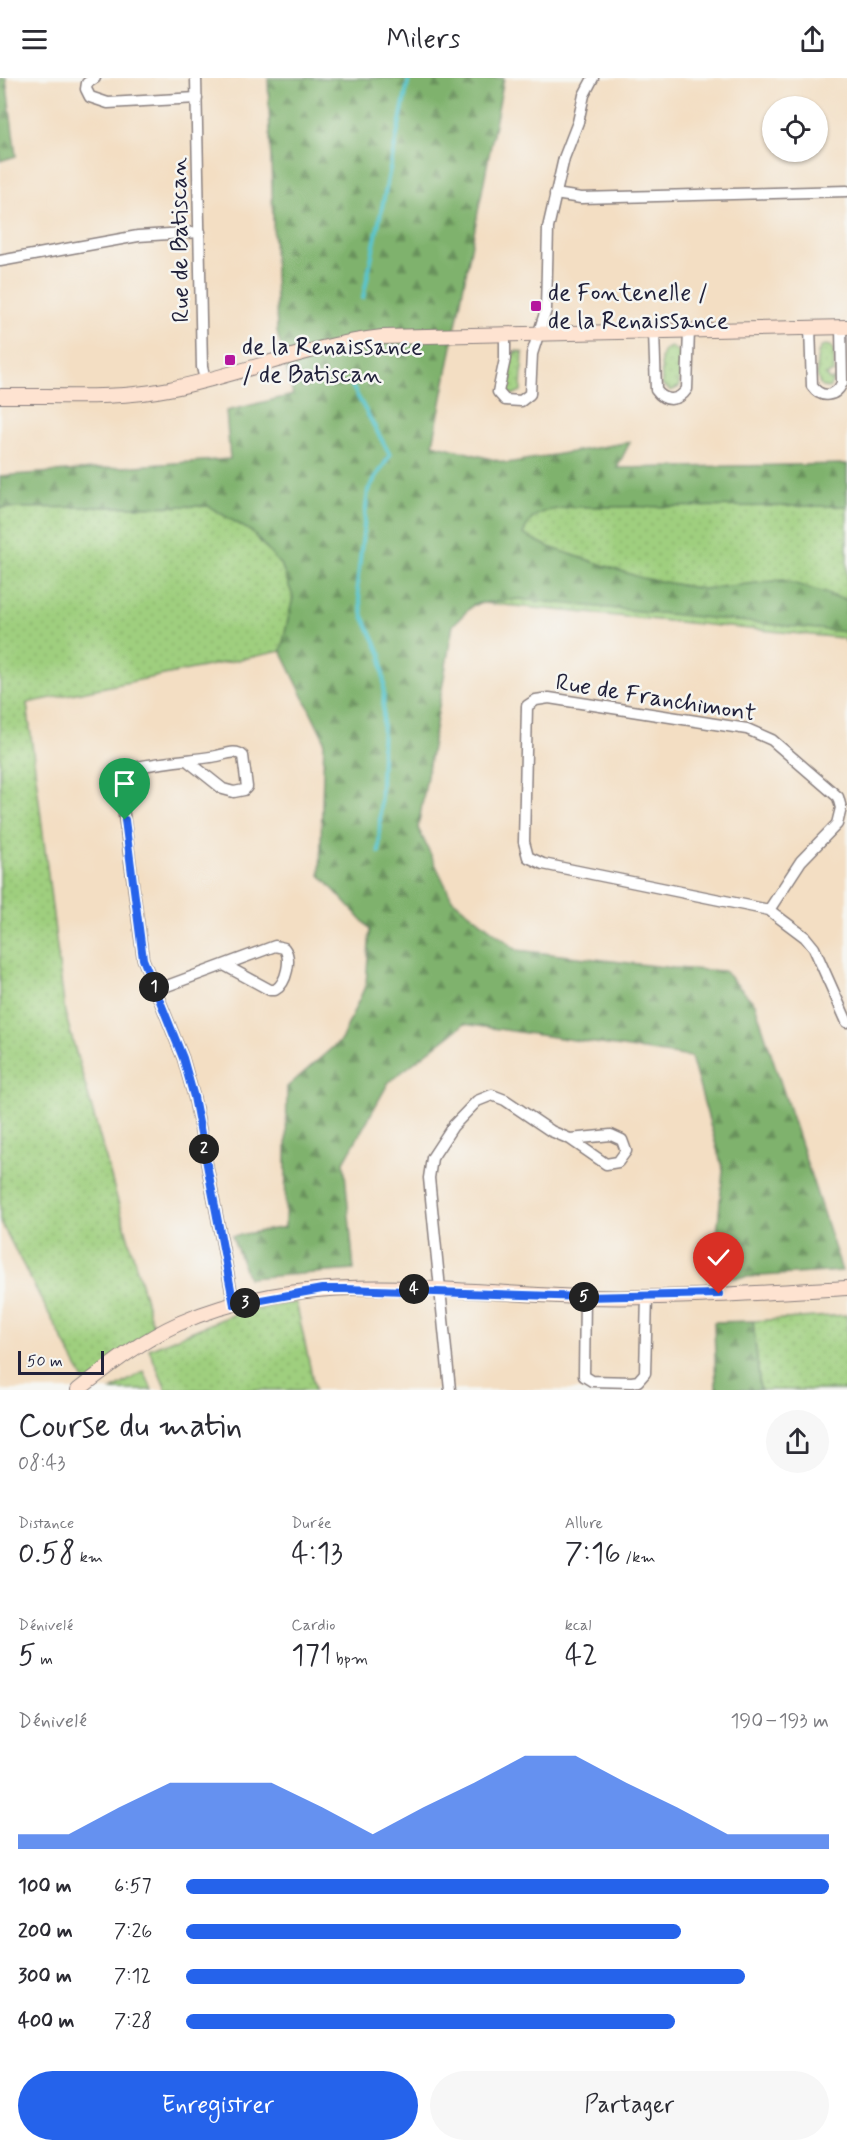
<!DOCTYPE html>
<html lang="fr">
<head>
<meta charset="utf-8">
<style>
  :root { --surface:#fff; --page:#f7f7f7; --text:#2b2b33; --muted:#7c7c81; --accent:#2563eb }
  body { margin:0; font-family:Mynerve,sans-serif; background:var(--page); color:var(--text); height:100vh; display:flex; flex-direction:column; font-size:22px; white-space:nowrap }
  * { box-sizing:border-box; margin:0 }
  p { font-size:20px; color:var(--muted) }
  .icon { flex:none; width:33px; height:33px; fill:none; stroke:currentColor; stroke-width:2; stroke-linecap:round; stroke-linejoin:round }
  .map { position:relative; height:1312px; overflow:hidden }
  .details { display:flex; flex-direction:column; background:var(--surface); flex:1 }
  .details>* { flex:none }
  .buttons { position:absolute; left:762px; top:18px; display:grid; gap:12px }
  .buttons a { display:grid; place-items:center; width:66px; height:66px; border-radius:50%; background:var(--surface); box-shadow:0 2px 4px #0004; font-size:30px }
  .scale { position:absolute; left:18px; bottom:15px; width:86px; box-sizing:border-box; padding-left:6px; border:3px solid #22223b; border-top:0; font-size:16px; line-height:21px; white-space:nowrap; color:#22223b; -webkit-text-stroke:4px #f6f6f2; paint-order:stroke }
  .pin { position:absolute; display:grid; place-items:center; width:51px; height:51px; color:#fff; margin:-62px -26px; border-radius:50% 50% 50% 0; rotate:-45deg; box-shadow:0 0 6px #0007 }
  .pin .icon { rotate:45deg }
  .km { position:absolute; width:30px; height:30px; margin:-15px; border-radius:50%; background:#222; color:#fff; font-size:16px; line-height:30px; text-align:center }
  .round { display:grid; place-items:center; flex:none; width:63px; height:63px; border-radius:32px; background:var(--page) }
  .headline { display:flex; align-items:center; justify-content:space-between; height:102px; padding:0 18px }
  h1 { font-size:33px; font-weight:600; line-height:45px }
  .figures { display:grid; grid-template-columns:repeat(3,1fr); gap:9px; height:102px; padding:6px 18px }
  .figures div { display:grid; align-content:center }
  .figures b { font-size:30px; font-weight:600 }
  .figures small { font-size:16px; font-weight:400 }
  .figures p { font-size:16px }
  .chart { height:168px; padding:12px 18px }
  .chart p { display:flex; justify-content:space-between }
  .chart svg { width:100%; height:108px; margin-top:6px; fill:var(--accent); opacity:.7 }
  .primary-button { display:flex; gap:12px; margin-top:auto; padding:12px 18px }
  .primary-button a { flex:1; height:69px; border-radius:36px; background:var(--accent); color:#fff; font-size:24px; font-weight:600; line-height:69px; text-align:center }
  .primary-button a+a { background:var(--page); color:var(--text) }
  ul { padding:0 18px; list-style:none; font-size:20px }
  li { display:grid; grid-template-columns:96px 72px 1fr; align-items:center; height:45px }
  li i { height:15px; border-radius:8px; background:var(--accent) }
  header { display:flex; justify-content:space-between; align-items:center; height:78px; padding:0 18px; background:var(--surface); font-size:27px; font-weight:600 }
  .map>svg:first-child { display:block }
  .grass { fill:url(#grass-dots); stroke:#60785c; stroke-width:1.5 }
  .forest { fill:url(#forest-firs); stroke:#506a54; stroke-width:1.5 }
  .green { fill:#9fcf7e; stroke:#60785c; stroke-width:1.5 }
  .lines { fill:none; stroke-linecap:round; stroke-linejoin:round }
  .stream { stroke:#58c5ce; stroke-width:4 }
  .street-casing { stroke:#8a807f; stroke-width:13 }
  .secondary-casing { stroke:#8a807f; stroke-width:16 }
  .street { stroke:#fff; stroke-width:10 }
  .secondary { stroke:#fee3d1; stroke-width:14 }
  .route-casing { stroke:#fff; stroke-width:12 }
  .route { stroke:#2563eb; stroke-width:8 }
  .poi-dot { fill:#b5179e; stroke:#f6f6f2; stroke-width:2 }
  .labels { text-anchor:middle; stroke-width:5; stroke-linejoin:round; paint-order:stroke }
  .street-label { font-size:24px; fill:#22223b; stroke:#f6f6f2 }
  .poi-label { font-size:24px; fill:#22223b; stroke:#f6f6f2; text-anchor:start }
</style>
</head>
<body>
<header><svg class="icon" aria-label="menu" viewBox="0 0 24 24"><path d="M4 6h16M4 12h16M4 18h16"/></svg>Milers<svg class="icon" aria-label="share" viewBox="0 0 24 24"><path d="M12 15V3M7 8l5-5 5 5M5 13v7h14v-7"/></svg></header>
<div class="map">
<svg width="847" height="1312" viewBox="0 0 847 1312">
  <defs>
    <pattern id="grass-dots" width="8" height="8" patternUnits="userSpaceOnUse" patternTransform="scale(1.5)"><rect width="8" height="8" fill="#9fcf7e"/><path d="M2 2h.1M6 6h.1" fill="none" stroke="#89b16e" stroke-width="1.8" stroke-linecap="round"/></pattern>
    <pattern id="forest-firs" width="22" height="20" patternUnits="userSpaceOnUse" patternTransform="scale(1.5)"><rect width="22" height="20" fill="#7fb26d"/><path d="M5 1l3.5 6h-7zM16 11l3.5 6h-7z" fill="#68905b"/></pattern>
  </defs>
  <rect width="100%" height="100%" fill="#f6f6f2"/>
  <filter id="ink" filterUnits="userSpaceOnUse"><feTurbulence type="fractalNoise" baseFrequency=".0167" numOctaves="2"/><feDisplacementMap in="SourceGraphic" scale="12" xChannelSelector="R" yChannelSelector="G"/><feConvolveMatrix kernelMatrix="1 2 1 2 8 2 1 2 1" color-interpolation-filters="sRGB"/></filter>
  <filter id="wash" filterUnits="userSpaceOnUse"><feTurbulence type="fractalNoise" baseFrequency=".008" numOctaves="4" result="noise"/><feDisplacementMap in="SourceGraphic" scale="24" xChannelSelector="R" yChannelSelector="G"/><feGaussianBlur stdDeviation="1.35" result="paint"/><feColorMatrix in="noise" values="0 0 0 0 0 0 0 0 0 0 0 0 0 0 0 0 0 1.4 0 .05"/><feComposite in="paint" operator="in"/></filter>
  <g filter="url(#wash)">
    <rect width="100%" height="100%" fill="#f3dec3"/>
    <g class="grass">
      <path d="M824,267L831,268L834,274V294L826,297L829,302L834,301L829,310L822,309C815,300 814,273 824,267Z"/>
      <path d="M671,269L680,275L679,309L671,313L662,307L661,279L664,272Z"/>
      <path d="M516,273V276L519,273L523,275L521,313L512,317L505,311L512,276Z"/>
      <path d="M208,428H847V565L842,560L483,525L281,573L27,625L65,935L156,1259L86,1306L0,1143V430Z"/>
      <path d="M296,1224L315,1312H166L149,1271L237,1235Z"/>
      <path d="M847,1237V1312H760L753,1243Z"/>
    </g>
    <g class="forest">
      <path d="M0,0H6L16,78L0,83Z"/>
      <path d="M268,0H504L433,366L507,385L630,364L617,390L847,386V428L570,429C546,433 533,431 523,456L549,469L642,500L703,511L783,502L847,522V554L519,521L474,526L453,547L418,750L452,821L517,872L673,890L724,893L755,926L842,1193L713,1201L723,1092L691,979L464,946L389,1004L344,1084L354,1192L248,1200L232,1158L285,1149L287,1009L341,962L366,906L370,851L320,797L324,661L281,573L293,519L282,489L252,454L208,428L0,430V398L230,381L226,333L293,317L277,254Z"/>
      <path d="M753,1243L760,1312H716L714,1244Z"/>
    </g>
    <path class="green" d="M144,1293L152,1312H112Z"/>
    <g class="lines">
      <g class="stream">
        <path d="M363,220L409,0"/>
        <path d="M352,308L390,377L368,412L357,508L363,538L381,577L384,605L379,774"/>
      </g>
    </g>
  </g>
  <g filter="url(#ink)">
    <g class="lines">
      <defs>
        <g id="street">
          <path d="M95,0L87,5L86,11L90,19L108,25L197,20"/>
          <path d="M196,0L202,289L205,302"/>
          <path d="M555,116L581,120L847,113"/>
          <path d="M0,183L138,158L200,154"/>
          <path d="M810,249L812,308C821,321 836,319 842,305L841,249"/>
          <path d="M654,253L656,312C665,325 679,323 687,311L689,252"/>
          <path d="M505,256V281L498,314L505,322L521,323L530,316L532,276L546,232L548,150L564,80L578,44L584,17L593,0"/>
          <path d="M189,684L223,711L234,714L244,712L247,709L243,678C236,671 226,676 217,678C198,682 131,685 122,696L120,707L143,881L183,980L194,1019L234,1227"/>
          <path d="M769,832L801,783L837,746L841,730L838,719L772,662L747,651L549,620L536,622L527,628L524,764L528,779L543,786L769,832L805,859L814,870L847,944"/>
          <path d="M156,912L275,868L284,870C292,880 287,905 275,912H270L226,888"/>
          <path d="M585,1219L584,1298L592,1303L632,1304L638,1303L645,1295L647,1219"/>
          <path d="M450,1312L429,1100L432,1080L453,1048L477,1023L492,1017L505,1022L551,1053L570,1061L606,1086L618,1084L626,1073L622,1062L611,1057L570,1061"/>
        </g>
        <g id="secondary">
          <path d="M0,318C56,317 114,322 169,311C241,297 309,267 382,259L847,249"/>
          <path d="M78,1312C110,1287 142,1262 180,1245C306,1189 451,1215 584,1219C672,1221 760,1215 847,1210"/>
        </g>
      </defs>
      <use href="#street" class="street-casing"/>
      <use href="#secondary" class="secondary-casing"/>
      <use href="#street" class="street"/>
      <use href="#secondary" class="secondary"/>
    </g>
  </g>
  <g class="lines" filter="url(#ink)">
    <defs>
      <path id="route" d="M125,742L143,881L183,980L194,1019L234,1227L322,1211H345L585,1219L719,1216"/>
    </defs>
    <use href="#route" class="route-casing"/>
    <use href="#route" class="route"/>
  </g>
  <g class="poi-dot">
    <rect x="530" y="222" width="12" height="12" rx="3"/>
    <rect x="224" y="276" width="12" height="12" rx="3"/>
  </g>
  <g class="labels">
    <g class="street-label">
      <text transform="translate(179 162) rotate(-91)" y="8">Rue de Batiscan</text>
      <text transform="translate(656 619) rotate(9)" y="8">Rue de Franchimont</text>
    </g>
    <g class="poi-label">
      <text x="548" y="222">de Fontenelle /<tspan x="548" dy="28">de la Renaissance</tspan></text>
      <text x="242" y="276">de la Renaissance<tspan x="242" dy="28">/ de Batiscan</tspan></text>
    </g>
  </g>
</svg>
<div class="buttons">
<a><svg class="icon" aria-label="locate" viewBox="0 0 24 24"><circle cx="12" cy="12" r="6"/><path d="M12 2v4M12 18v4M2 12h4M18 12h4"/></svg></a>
</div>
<div class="scale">50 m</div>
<div class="pin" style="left:125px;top:742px;background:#1e9e55"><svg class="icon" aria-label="arrive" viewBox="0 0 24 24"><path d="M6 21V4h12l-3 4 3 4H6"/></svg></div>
<div class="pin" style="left:719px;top:1216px;background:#d93025"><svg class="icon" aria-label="check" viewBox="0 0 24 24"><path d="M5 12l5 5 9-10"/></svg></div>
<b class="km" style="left:154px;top:909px">1</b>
<b class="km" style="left:204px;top:1071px">2</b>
<b class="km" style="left:245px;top:1225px">3</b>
<b class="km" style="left:414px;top:1211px">4</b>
<b class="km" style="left:584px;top:1219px">5</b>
</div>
<section class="details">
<div class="headline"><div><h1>Course du matin</h1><p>08:43</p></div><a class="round"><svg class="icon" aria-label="share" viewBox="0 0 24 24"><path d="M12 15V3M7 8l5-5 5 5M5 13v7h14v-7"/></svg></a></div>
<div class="figures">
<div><p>Distance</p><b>0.58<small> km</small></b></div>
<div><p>Durée</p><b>4:13</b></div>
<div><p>Allure</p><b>7:16<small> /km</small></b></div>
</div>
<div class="figures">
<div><p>Dénivelé</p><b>5<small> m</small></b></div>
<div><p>Cardio</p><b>171<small> bpm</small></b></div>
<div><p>kcal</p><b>42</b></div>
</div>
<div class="chart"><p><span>Dénivelé</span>190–193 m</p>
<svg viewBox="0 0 160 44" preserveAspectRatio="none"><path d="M0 44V38L10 38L20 27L30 17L40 17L50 17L60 27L70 38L80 27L90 17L100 6L110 6L120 17L130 27L140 38L150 38L160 38V44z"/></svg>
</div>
<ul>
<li><b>100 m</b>6:57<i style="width:100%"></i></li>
<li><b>200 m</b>7:26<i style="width:77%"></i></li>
<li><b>300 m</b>7:12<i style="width:87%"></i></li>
<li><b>400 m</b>7:28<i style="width:76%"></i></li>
</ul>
<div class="primary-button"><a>Enregistrer</a><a>Partager</a></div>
</section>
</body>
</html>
